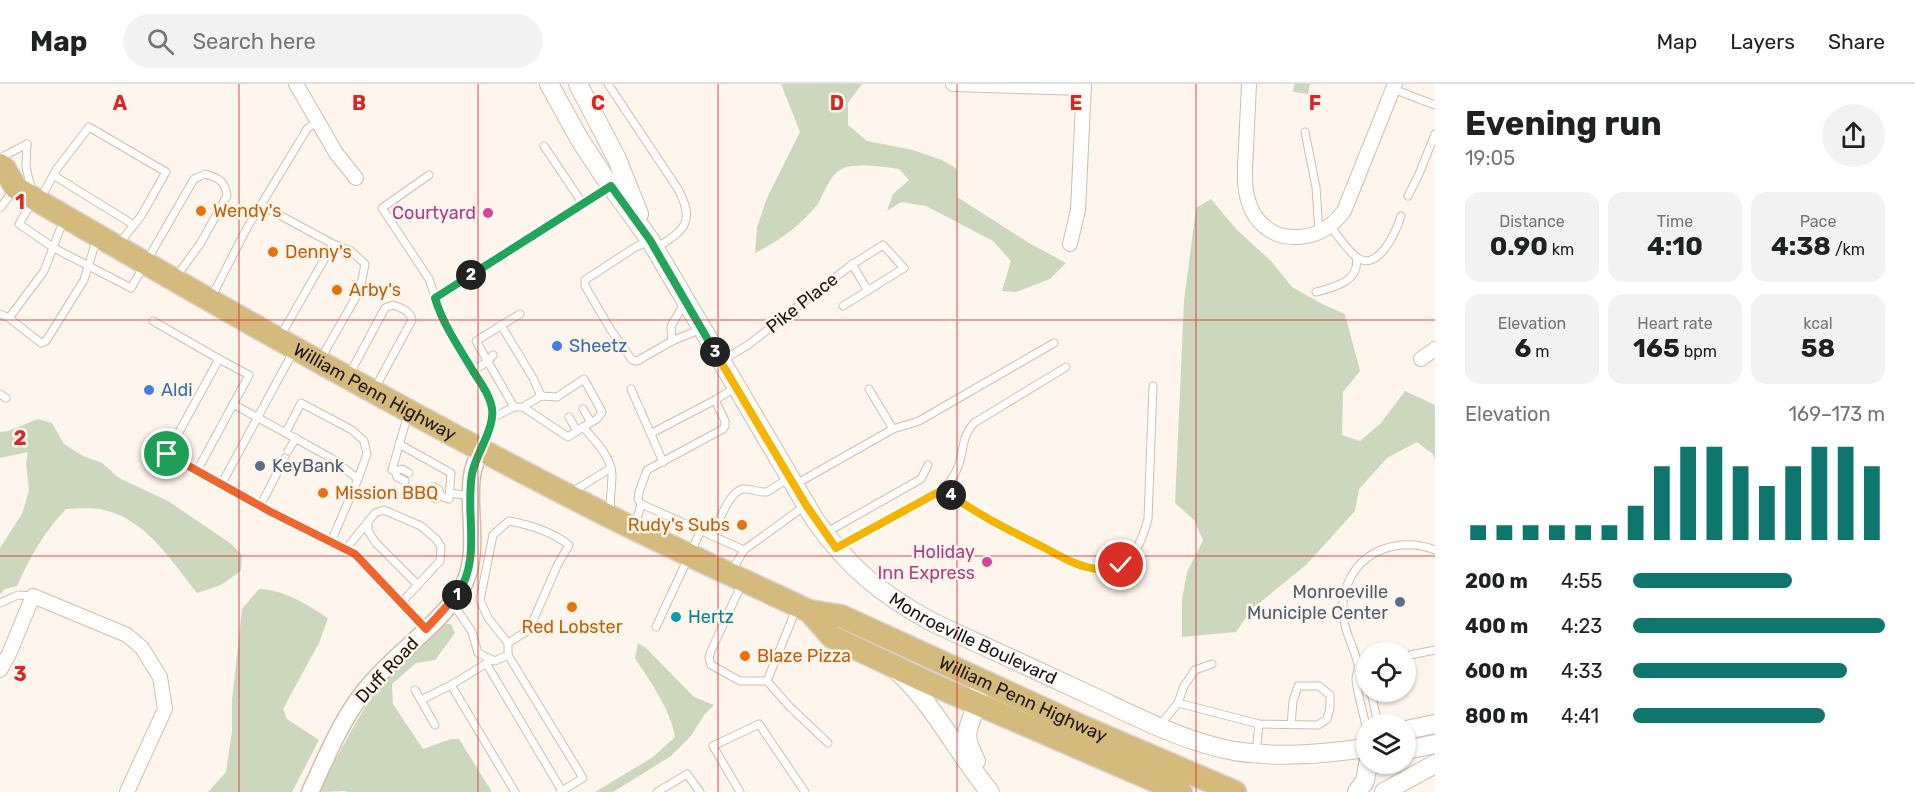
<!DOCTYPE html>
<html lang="en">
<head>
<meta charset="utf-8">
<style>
  :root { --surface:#fff; --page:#f2f2f2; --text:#202124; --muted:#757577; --line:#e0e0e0; --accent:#0f766e }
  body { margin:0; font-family:Rubik,sans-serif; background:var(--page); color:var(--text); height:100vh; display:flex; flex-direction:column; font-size:22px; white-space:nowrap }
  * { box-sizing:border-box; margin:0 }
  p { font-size:20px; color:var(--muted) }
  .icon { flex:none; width:33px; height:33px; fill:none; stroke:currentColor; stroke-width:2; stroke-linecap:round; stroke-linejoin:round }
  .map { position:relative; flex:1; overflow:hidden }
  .panel { display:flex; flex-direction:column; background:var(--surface); width:480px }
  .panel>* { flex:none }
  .fabs { position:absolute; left:1356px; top:558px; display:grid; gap:12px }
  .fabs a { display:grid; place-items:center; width:60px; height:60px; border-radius:50%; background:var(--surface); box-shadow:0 2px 4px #0004; font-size:30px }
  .pin { position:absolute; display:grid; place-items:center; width:51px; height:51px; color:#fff; margin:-26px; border:3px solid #fff; border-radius:50%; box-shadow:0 2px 6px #0007 }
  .km { position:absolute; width:30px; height:30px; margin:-15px; border-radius:50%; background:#222; color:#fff; font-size:16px; line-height:30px; text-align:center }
  .round { display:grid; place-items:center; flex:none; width:63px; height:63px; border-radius:32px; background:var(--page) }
  .head { display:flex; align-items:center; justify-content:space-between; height:102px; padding:0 30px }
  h1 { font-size:33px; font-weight:700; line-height:45px }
  .metrics { display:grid; grid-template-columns:repeat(3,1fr); gap:9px; height:102px; padding:6px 30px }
  .metrics div { display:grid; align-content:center; border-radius:15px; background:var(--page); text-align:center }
  .metrics b { font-size:26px; font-weight:700 }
  .metrics small { font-size:16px; font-weight:400 }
  .metrics p { font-size:16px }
  .chart { height:168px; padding:12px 30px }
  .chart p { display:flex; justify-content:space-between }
  .chart svg { width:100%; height:108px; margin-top:6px; stroke:var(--accent); stroke-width:6 }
  ul { padding:0 30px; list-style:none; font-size:20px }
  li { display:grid; grid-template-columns:96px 72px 1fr; align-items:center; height:45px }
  li i { height:15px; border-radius:8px; background:var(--accent) }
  header { display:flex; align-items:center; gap:36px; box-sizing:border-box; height:84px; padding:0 30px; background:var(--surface); border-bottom:2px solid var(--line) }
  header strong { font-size:28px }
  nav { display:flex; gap:33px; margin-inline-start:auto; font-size:21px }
  .search { width:420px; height:54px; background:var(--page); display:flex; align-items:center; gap:15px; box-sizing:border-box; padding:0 21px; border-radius:33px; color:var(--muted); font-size:22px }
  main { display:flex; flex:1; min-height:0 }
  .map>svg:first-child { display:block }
  .green { fill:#ccd8be }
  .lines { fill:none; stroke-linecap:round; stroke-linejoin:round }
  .service-casing { stroke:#d3bda7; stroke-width:9 }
  .minor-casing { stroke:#d3bda7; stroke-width:16 }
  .tertiary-casing { stroke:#d3bda7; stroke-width:19 }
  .secondary-casing { stroke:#d3bda7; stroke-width:20 }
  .trunk-casing { stroke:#d6d5d4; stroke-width:25 }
  .service { stroke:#fff; stroke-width:7 }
  .minor { stroke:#fff; stroke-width:14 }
  .tertiary { stroke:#fff; stroke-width:16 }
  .secondary { stroke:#fff; stroke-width:18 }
  .trunk { stroke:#d4ba7c; stroke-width:22 }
  .split-1-casing { stroke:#fff; stroke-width:12 }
  .split-2-casing { stroke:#fff; stroke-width:12 }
  .split-3-casing { stroke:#fff; stroke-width:12 }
  .split-4-casing { stroke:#fff; stroke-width:12 }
  .split-5-casing { stroke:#fff; stroke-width:12 }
  .split-1 { stroke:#f0652b; stroke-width:8 }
  .split-2 { stroke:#22a559; stroke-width:8 }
  .split-3 { stroke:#22a559; stroke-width:8 }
  .split-4 { stroke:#f5b400; stroke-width:8 }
  .split-5 { stroke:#f5b400; stroke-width:8 }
  .grid { fill:none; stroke:#d62828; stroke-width:1.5; stroke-opacity:0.55 }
  .food-dot { fill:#e8710a; stroke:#fef5ec; stroke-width:2 }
  .hotel-dot { fill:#d1479c; stroke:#fef5ec; stroke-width:2 }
  .shop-dot { fill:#3f7fe0; stroke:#fef5ec; stroke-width:2 }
  .service-dot { fill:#5c6f8a; stroke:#fef5ec; stroke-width:2 }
  .culture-dot { fill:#0f9aa8; stroke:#fef5ec; stroke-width:2 }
  .labels { text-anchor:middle; stroke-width:5; stroke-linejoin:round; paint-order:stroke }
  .food-label { font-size:18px; fill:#c56008; stroke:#fef5ec; text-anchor:start }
  .hotel-label { font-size:18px; fill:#b23c85; stroke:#fef5ec; text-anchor:end }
  .street-label { font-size:18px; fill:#1e160e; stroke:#fef5ec }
  .shop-label { font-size:18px; fill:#366cbe; stroke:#fef5ec; text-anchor:start }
  .service-label { font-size:18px; fill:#4e5e75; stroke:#fef5ec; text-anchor:start }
  .culture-label { font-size:18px; fill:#0d838f; stroke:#fef5ec; text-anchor:start }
  .grid-label { font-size:20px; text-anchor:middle; font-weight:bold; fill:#d62828; stroke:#fef5ec; stroke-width:5; stroke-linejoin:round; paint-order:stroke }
</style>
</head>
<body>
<header>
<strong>Map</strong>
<div class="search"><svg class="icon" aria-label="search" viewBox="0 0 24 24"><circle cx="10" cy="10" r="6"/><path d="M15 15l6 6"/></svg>Search here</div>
<nav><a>Map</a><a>Layers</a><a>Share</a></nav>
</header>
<main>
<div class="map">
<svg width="1435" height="708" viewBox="0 0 1435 708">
  <rect width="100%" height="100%" fill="#fef5ec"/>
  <g class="green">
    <path d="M781,0H862L848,19V41L867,57L913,66L942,76L957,85V113L1029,159L1066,179L1050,195L1016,208L1002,207L1011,177L993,157L926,122L901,118L887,127L893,110L909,96L899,85C884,83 858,79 844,84C829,90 825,109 817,121C800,142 779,157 755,169L757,143L767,114L800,48Z"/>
    <path d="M1294,0H1310L1308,10L1293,8Z"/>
    <path d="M1211,115L1237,146L1271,177L1292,203L1324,221L1345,230L1360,287L1343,308L1342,351L1360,357L1381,339L1405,307L1435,321V376L1433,370L1417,358L1387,374L1359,405L1355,427L1306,481L1252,525L1236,548L1182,553V516L1187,488L1203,456L1194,436L1175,419L1184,217L1196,124Z"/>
    <path d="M38,335L52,339L64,360L83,372L102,379L119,394L168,417L230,459L242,471L241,487L221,501L197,509C172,478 146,435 104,426C92,423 78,425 66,425C44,448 30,473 17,502L5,505L0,510V464L22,430L29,406L26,380L28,368L0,374V348L8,347Z"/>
    <path d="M259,505C285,506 306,520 328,534L319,559L283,625L287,635L319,656L292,708H208L226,688L232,647V616L242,525Z"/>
    <path d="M445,540H451L455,549L435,576L416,579L392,600L393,620L423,665L451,655H459L492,708H347L345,707L320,708L321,702L355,640L369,617L386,595Z"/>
    <path d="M638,559L646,564L694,613L714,621L704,631L691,652L671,672L613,708H595L653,673L675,653C670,624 651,599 635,574Z"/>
  </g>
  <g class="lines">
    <defs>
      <g id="service">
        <path d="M608,0L678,105C696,139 684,146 655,165"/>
        <path d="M1393,5L1435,21"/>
        <path d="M1305,48L1316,103L1319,149"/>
        <path d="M27,60L26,83L32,108"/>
        <path d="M544,62L583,120"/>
        <path d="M0,74L27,60"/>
        <path d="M53,91L134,141"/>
        <path d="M429,91L382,124L429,195L445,241L491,317L492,334L482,362"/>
        <path d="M1408,112L1419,90L1435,50"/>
        <path d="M40,116L56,86L89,43L166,88L141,132L118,161"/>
        <path d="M32,118L19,140L54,164L131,204L194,95L205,90C219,94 225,97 227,112L200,160L176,193"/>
        <path d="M261,121L333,160"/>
        <path d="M0,124L13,107"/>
        <path d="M1330,142C1338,152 1346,164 1355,172C1377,191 1396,148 1401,132"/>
        <path d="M648,157L634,164L585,196V202L611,246L632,276L637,277L672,257L701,245"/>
        <path d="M852,180L868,207"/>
        <path d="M1316,208C1335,203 1361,197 1356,173"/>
        <path d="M212,212L247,144L307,45L317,37"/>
        <path d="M435,214L609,103"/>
        <path d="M0,230L9,234L41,259L46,257L84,196L97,154"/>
        <path d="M9,234L44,187L64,135"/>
        <path d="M153,237L219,275"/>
        <path d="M501,241L533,294L541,312"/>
        <path d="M281,251L333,160L351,167L365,180L360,206L320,276"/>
        <path d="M672,257L671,242L684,220"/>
        <path d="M723,276L748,261L850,182L883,161L904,184L843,222"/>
        <path d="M473,287L487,278L493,271"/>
        <path d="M349,291L385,224L393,221C402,224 410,227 412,236L374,306"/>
        <path d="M631,305L663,378"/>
        <path d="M869,305L893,345"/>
        <path d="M0,310L6,314"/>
        <path d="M233,320L331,374L358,395"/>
        <path d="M514,323L476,257L520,230"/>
        <path d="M523,323L541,312L557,313L584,295L602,328L597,335L583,343"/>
        <path d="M583,325L591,338"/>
        <path d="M569,333L577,347"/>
        <path d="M492,334L514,323H523L568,353L583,343C595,357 611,372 612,391C612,404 609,416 611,429"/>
        <path d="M286,348L301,319L352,346L364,357L367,370L358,395L331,458"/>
        <path d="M652,349L715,316"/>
        <path d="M399,360L451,389L449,415L441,412L436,415L429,411"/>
        <path d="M288,367L296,354"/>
        <path d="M197,387L249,291L219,275L167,370L271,428L355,470L426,545"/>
        <path d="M395,387L402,385L409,389"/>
        <path d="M405,397L397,393L395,387L392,386L408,330"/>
        <path d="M796,400L893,345L919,337L1054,259"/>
        <path d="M221,401L293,268"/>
        <path d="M434,403L439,406L441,412"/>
        <path d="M943,405C971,426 1080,493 1112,485C1134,479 1143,454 1148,435L1153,302"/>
        <path d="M572,408L611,384"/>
        <path d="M450,409L471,412"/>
        <path d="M641,420L744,466"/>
        <path d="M260,422L285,374"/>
        <path d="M368,437V447L376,459L418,501"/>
        <path d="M635,442L641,420L638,415L639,408L647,386L723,345L725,342V337L715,316L736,303"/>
        <path d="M827,448L921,395L928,381"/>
        <path d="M712,452C718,440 729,407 743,405C751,404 759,409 767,408L789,394"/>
        <path d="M837,463L943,405C950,398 956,390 959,380C964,364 962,352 974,339L1066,283"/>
        <path d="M346,465L375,429L384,426L421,442L437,456L441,463L440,477L401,519"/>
        <path d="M731,488L744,466L806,421"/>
        <path d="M742,499L711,567L709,574L711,581L740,597H767L797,523"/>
        <path d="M452,518L472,548L478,569L495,577L508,571V559L488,534L480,516L493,451L509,437C531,441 551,447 569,461L557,482L529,546L508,559"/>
        <path d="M0,519L18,511L33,512"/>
        <path d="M656,543L701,446"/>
        <path d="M508,571L583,694L560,708"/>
        <path d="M1406,572L1435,566"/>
        <path d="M492,576L451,601L515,708"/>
        <path d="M486,579L562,707"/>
        <path d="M767,597L789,622L828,659"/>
        <path d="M415,606L435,641"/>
        <path d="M1371,608L1378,640"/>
        <path d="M421,616L451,601"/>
        <path d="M1178,619L1259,640L1318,641L1327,635L1330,624V611L1319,602H1298L1293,617L1291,641"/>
        <path d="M1160,641L1178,619L1184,602L1195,586L1212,580"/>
        <path d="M1366,643C1364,630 1356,606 1356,594C1357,589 1359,585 1358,580C1355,567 1348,555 1345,541C1337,510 1352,478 1381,466C1398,459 1418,459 1435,466"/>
        <path d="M1256,669L1259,640"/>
        <path d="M657,708L687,690L700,708"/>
        <path d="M740,708L713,662L759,640L805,708"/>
      </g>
      <g id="minor">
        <path d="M296,0L336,69L356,94"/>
        <path d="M953,0L1084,4"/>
        <path d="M1249,0C1248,21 1247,43 1246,64C1245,82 1243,102 1249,119C1255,139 1273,153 1293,153C1315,154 1331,144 1344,127L1395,0"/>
        <path d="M1070,160L1078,126L1084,0"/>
        <path d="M1421,275L1435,265"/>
        <path d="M0,586L9,570L33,512L127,551L142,564L160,593L165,625L127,708"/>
      </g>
      <path id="tertiary" d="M310,708C328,670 344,628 373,597C399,567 447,534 464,500C480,467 467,427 472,392C473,382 477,374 481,366"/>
      <g id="secondary">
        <path id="s1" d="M549,0L580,56L603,91L650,156L815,436C849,484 881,510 932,538C986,563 1040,588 1094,613C1139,634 1185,658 1234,667C1278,674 1323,670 1366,664"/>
        <path d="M578,0L617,75L639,130"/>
        <path d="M898,588C936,623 957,669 990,708"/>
        <path d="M1406,646L1435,640"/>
        <path d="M1406,666L1435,660"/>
        <path d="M976,677C961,647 968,649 976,621C979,613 979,604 980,596"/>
        <path d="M1357,708L1365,697L1368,680"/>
        <path d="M1384,708L1435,680"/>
      </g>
      <g id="trunk">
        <path id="s2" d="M0,81L4,84L16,104C204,214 393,322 587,421C660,459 735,492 809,527L841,532L1081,642L1235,708"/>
        <path d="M809,527L832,553L929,599L1181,708"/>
      </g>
    </defs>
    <use href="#service" class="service-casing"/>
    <use href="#minor" class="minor-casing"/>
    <use href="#tertiary" class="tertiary-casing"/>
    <use href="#secondary" class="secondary-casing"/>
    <use href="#trunk" class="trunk-casing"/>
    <use href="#service" class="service"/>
    <use href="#minor" class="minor"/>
    <use href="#tertiary" class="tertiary"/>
    <use href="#secondary" class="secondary"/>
    <use href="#trunk" class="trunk"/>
  </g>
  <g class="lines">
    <defs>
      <path id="split-1" d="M167,370L271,428L355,470L426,545L457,511"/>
      <path id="split-2" d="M457,511C482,474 465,431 472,390C476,368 498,341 491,320C488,308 480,298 473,287C459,263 443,241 435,214L471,191"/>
      <path id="split-3" d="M471,191L611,102L650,156L715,268"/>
      <path id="split-4" d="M715,268L806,421L836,464L944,405L951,411"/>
      <path id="split-5" d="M951,411C980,432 1011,447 1043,463C1060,472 1079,484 1099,485C1107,486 1113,484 1121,481"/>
    </defs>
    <use href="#split-1" class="split-1-casing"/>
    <use href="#split-2" class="split-2-casing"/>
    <use href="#split-3" class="split-3-casing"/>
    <use href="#split-4" class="split-4-casing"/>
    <use href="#split-5" class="split-5-casing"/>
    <use href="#split-1" class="split-1"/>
    <use href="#split-2" class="split-2"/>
    <use href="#split-3" class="split-3"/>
    <use href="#split-4" class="split-4"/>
    <use href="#split-5" class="split-5"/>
  </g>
  <path class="grid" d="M239,0V708M478,0V708M718,0V708M957,0V708M1196,0V708M0,236H1435M0,472H1435"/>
  <g class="food-dot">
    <circle cx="201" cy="127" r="6"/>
    <circle cx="273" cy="168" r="6"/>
    <circle cx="337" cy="206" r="6"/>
    <circle cx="323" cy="409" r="6"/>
    <circle cx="742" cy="441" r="6"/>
    <circle cx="572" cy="523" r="6"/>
    <circle cx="745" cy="572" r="6"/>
  </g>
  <g class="hotel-dot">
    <circle cx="488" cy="129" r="6"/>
    <circle cx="987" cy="478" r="6"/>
  </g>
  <g class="shop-dot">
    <circle cx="557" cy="262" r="6"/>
    <circle cx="149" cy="306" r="6"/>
  </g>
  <g class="service-dot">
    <circle cx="260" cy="382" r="6"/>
    <circle cx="1400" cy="518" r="6"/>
  </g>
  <circle class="culture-dot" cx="676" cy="533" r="6"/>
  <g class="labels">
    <g class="food-label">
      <text x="213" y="133">Wendy's</text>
      <text x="285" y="174">Denny's</text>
      <text x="349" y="212">Arby's</text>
      <text x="335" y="415">Mission BBQ</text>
      <text x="730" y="447" text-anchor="end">Rudy's Subs</text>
      <text x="572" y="549" text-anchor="middle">Red Lobster</text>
      <text x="757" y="578">Blaze Pizza</text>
    </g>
    <g class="hotel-label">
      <text x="476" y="135">Courtyard</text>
      <text x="975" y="474">Holiday<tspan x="975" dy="21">Inn Express</tspan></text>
    </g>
    <g class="street-label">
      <text transform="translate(802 219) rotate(-38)" y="6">Pike Place</text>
      <text dy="6" stroke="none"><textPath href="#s2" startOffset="441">William Penn Highway</textPath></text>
      <text dy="6" stroke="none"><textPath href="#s1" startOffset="712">Monroeville Boulevard</textPath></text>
      <text transform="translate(387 586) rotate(-47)" y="6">Duff Road</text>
      <text dy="6" stroke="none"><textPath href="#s2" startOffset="1160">William Penn Highway</textPath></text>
    </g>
    <g class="shop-label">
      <text x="569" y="268">Sheetz</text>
      <text x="161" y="312">Aldi</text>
    </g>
    <g class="service-label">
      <text x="272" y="388">KeyBank</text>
      <text x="1388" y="514" text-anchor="end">Monroeville<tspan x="1388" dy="21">Municiple Center</tspan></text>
    </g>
    <g class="culture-label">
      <text x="688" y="539">Hertz</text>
    </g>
  </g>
  <g class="grid-label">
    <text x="120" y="26">A</text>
    <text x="359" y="26">B</text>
    <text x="598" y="26">C</text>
    <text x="837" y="26">D</text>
    <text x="1076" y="26">E</text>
    <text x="1315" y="26">F</text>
    <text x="20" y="125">1</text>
    <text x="20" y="361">2</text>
    <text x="20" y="597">3</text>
  </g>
</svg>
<div class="fabs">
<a><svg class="icon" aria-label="locate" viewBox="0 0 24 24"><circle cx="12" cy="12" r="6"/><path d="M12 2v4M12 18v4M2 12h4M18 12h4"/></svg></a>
<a><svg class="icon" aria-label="layers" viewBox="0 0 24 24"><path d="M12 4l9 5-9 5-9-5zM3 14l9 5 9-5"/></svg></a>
</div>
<div class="pin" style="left:167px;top:370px;background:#1e9e55"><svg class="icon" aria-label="arrive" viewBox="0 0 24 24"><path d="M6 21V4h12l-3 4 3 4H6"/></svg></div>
<div class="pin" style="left:1121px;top:481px;background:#d93025"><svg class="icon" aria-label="check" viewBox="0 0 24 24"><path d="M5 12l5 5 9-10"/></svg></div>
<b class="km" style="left:457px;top:511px">1</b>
<b class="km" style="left:471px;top:191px">2</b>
<b class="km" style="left:715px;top:268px">3</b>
<b class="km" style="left:951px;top:411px">4</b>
</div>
<section class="panel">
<div class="head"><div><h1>Evening run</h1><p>19:05</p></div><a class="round"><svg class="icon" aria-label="share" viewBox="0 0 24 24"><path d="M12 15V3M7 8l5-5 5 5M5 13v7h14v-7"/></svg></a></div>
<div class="metrics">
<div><p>Distance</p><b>0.90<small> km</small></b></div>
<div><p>Time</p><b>4:10</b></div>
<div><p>Pace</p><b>4:38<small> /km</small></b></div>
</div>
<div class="metrics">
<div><p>Elevation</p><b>6<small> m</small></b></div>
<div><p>Heart rate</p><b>165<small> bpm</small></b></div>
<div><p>kcal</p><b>58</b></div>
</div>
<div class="chart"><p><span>Elevation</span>169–173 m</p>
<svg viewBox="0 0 160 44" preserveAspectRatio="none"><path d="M5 44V38M15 44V38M25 44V38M35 44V38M45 44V38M55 44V38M65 44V30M75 44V14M85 44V6M95 44V6M105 44V14M115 44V22M125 44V14M135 44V6M145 44V6M155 44V14"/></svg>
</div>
<ul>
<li><b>200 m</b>4:55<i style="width:63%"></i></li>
<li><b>400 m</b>4:23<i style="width:100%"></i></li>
<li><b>600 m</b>4:33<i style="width:85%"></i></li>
<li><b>800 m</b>4:41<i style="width:76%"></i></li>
</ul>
</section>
</main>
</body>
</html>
